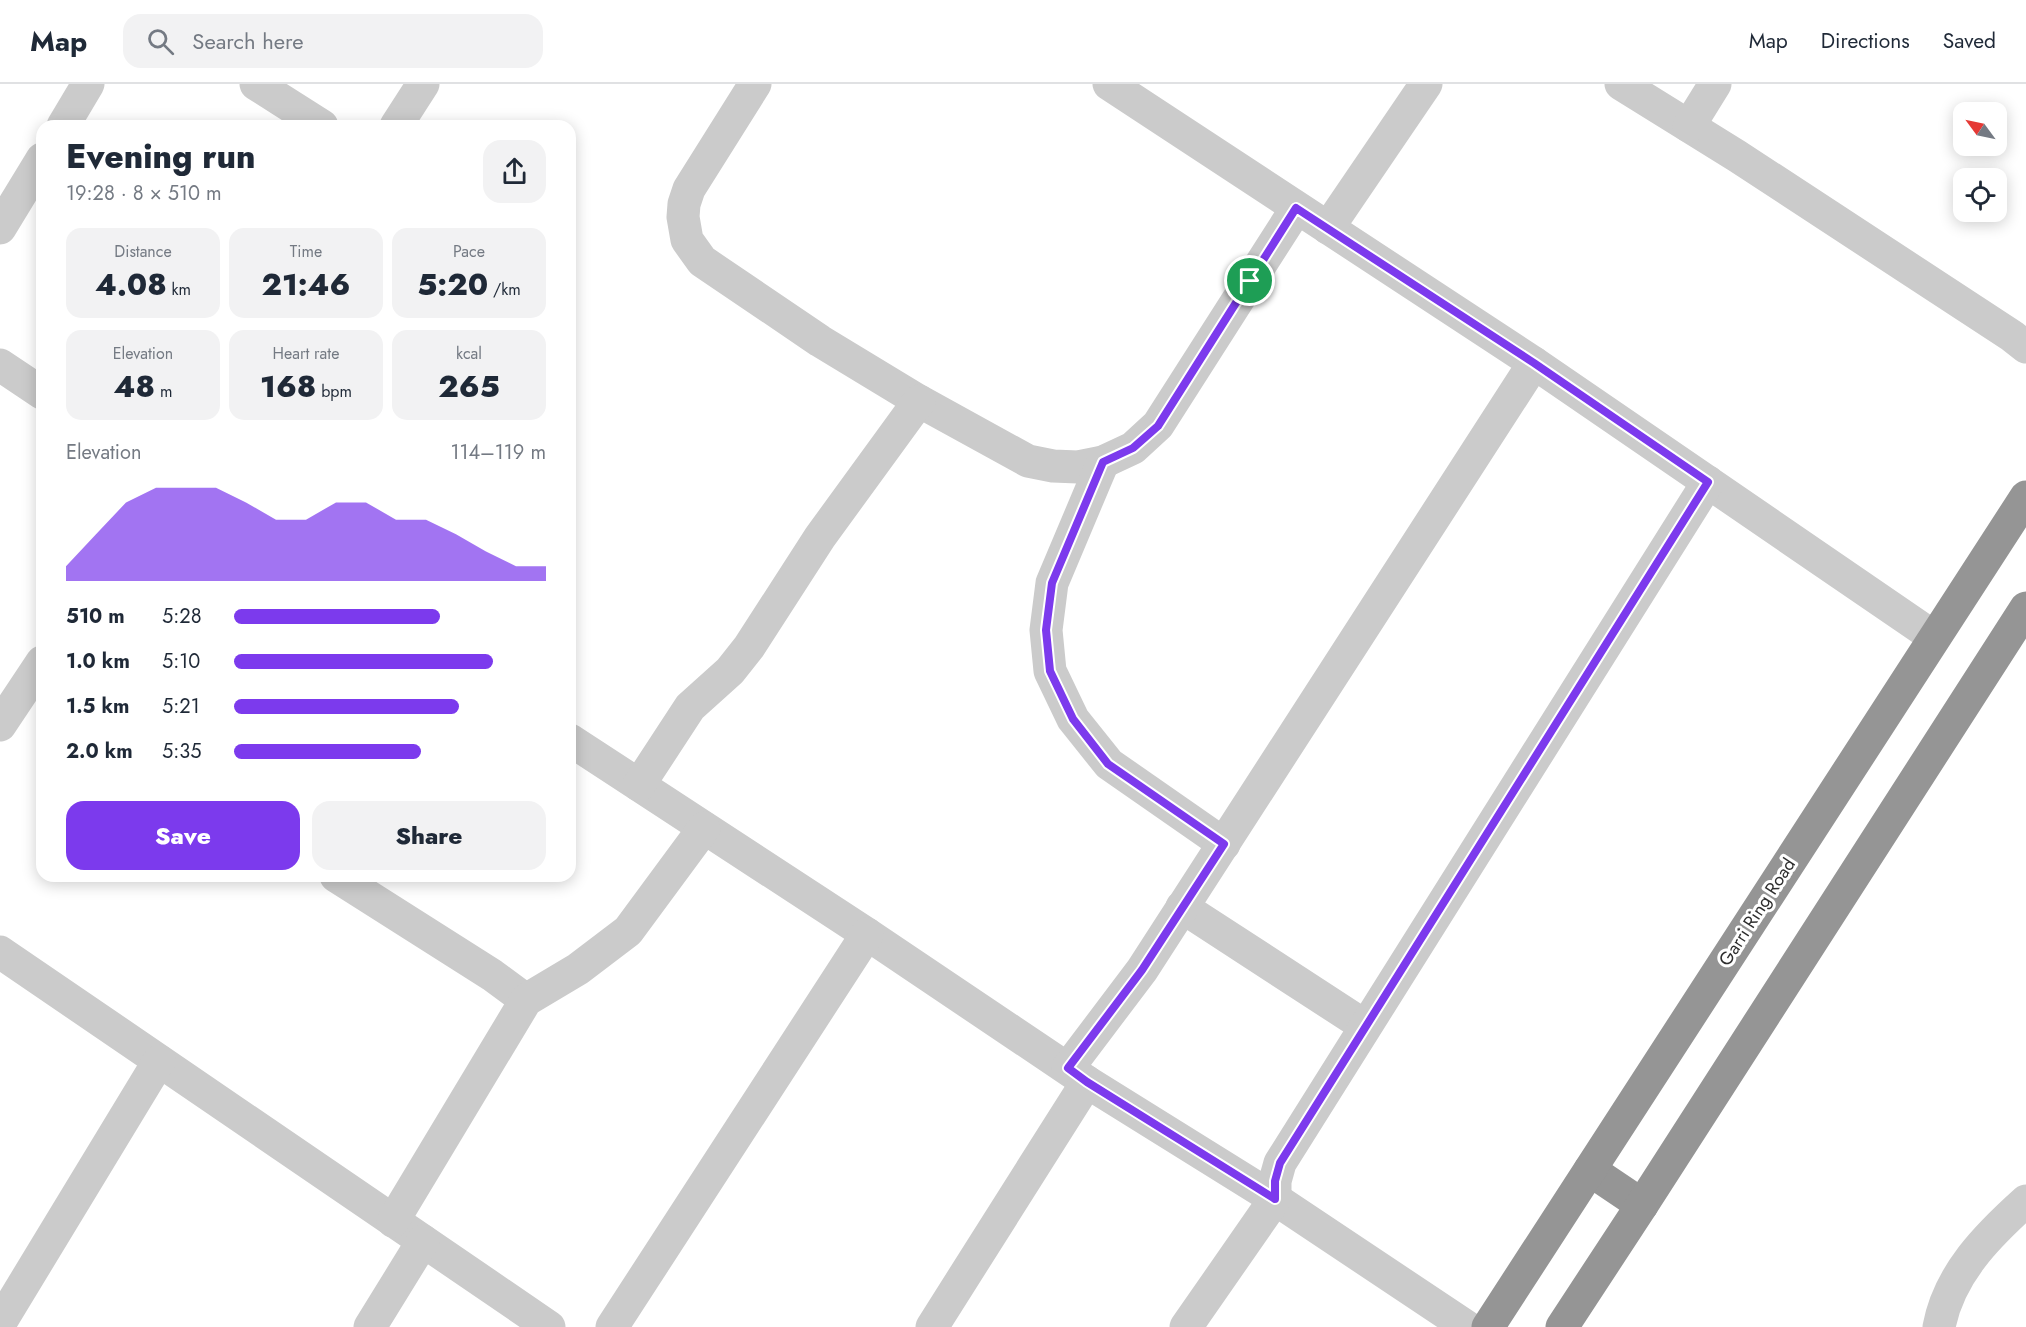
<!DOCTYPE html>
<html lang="en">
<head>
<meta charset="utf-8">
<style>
  :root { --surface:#fff; --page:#f2f2f3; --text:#1f2937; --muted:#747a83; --line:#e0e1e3; --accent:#7c3aed }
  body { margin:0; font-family:Jost,sans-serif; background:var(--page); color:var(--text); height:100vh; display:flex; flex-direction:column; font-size:22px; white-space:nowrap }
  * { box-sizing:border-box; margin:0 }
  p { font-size:20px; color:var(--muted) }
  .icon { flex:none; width:33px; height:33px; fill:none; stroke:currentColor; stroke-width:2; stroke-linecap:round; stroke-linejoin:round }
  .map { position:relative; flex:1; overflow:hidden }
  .drawer { position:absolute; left:36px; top:36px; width:540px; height:762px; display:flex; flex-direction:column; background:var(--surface); border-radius:18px; box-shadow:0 3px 15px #0003 }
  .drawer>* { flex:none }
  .needle { width:39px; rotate:303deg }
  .tools { position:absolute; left:1953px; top:18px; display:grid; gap:12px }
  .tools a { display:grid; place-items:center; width:54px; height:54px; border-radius:12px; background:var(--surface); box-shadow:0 3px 15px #0003; font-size:30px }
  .pin { position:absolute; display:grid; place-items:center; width:51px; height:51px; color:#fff; margin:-26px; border:3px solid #fff; border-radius:50%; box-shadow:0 2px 6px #0007 }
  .round { display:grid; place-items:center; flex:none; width:63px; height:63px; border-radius:18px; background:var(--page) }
  .summary { display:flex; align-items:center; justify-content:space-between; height:102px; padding:0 30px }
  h1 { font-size:33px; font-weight:800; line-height:45px }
  .stats { display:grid; grid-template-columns:repeat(3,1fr); gap:9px; height:102px; padding:6px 30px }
  .stats div { display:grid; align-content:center; border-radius:15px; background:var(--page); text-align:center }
  .stats b { font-size:30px; font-weight:800 }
  .stats small { font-size:16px; font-weight:400 }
  .stats p { font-size:16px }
  .chart { height:168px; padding:12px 30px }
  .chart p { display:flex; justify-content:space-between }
  .chart svg { width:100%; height:108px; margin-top:6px; fill:var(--accent); opacity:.7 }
  .button { display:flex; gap:12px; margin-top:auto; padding:12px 30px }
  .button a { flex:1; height:69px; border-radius:18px; background:var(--accent); color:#fff; font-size:24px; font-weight:800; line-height:69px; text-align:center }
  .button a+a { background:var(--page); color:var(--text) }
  ul { padding:0 30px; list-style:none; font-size:20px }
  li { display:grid; grid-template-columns:96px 72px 1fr; align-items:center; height:45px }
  li i { height:15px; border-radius:8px; background:var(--accent) }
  header { display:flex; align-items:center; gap:36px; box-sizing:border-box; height:84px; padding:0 30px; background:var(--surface); border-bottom:2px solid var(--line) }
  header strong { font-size:28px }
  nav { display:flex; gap:33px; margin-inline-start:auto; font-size:21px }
  .search { width:420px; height:54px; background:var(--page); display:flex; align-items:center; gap:15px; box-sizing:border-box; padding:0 21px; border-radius:18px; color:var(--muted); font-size:22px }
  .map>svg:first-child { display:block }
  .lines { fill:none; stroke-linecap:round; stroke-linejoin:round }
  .street { stroke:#cbcbcb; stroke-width:33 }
  .highway { stroke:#959595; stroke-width:33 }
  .route-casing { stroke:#fff; stroke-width:12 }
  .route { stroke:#7c3aed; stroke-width:8 }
  .labels { text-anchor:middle; stroke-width:6; stroke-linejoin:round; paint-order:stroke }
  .street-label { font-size:18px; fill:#2e2e2e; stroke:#fff }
</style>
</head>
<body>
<header>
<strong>Map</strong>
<div class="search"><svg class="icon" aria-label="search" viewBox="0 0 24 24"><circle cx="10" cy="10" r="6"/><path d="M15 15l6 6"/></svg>Search here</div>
<nav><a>Map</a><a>Directions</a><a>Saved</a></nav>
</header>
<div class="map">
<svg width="2026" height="1243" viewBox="0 0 2026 1243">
  <rect width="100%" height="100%" fill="#fff"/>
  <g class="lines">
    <g class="street">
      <path d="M256,0L322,42"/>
      <path d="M755,0L689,105L684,120L683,133L687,156L702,177L820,257L919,317L1028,377L1053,382L1078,383L1103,378L1133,364L1158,341L1296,125"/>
      <path d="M1109,0L1534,279L1934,553"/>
      <path d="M1621,0L1737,72L2012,252L2026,263"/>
      <path d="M63,42L88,0"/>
      <path d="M396,42L423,0"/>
      <path d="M1689,42L1715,0"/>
      <path d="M0,144L42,75"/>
      <path d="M1328,144L1426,0"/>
      <path d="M0,281L42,309"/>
      <path d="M1103,378L1052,499L1046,546L1050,587L1073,635L1109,680L1224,760"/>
      <path d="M0,641L42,578"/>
      <path d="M570,656L867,850L1087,998L1275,1115L1467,1243"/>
      <path d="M639,701L690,623L730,587L749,563L820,453L919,317"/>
      <path d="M336,792L492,891L526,916"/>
      <path d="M1182,823L1365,942"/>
      <path d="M0,868L549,1243"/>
      <path d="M1068,984L1142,886L1534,279"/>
      <path d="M393,1137L526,916L578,885L628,847L704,744"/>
      <path d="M0,1239L159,977"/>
      <path d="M370,1243L423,1157"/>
      <path d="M612,1243L867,850"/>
      <path d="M932,1243L1087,998"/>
      <path d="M1186,1243L1275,1115V1097L1280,1079L1708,398"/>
      <path d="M1939,1243C1949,1190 1987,1152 2026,1117"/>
    </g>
    <g class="highway">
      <path d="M1590,1086L1642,1121"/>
      <path d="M1488,1243L2026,413"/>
      <path d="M1562,1243L1642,1121L2026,524"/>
    </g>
  </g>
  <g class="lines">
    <defs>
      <path id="route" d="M1296,124L1534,279L1708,398L1280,1079L1275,1097V1115L1087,998L1068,984L1142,886L1224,760L1108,680L1073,635L1050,587L1046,546L1052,499L1103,378L1133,364L1158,342Z"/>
    </defs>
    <use href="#route" class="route-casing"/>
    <use href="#route" class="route"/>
  </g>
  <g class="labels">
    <g class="street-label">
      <text transform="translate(1757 828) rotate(-57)" y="6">Garri Ring Road</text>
    </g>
  </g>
</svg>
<div class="tools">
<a><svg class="needle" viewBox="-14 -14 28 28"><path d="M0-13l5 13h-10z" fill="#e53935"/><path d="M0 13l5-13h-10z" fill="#747a83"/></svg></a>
<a><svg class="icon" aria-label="locate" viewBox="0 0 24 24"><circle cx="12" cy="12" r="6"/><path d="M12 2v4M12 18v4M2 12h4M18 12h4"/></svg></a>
</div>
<div class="pin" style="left:1250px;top:197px;background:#1e9e55"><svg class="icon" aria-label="arrive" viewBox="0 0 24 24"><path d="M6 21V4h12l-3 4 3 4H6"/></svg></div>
<section class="drawer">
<div class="summary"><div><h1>Evening run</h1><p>19:28 · 8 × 510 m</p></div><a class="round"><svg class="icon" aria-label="share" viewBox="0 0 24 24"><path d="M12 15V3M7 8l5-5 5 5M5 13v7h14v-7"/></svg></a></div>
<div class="stats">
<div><p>Distance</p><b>4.08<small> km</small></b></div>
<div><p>Time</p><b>21:46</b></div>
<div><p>Pace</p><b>5:20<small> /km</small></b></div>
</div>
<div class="stats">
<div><p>Elevation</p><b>48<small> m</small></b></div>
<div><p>Heart rate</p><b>168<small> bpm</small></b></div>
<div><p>kcal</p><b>265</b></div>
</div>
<div class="chart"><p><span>Elevation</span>114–119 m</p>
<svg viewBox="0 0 160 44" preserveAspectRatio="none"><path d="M0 44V38L10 25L20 12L30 6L40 6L50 6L60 12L70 19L80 19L90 12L100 12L110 19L120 19L130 25L140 32L150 38L160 38V44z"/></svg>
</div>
<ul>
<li><b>510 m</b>5:28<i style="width:66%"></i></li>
<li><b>1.0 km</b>5:10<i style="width:83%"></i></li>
<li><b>1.5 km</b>5:21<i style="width:72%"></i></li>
<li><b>2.0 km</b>5:35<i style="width:60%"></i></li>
</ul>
<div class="button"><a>Save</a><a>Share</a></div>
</section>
</div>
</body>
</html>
